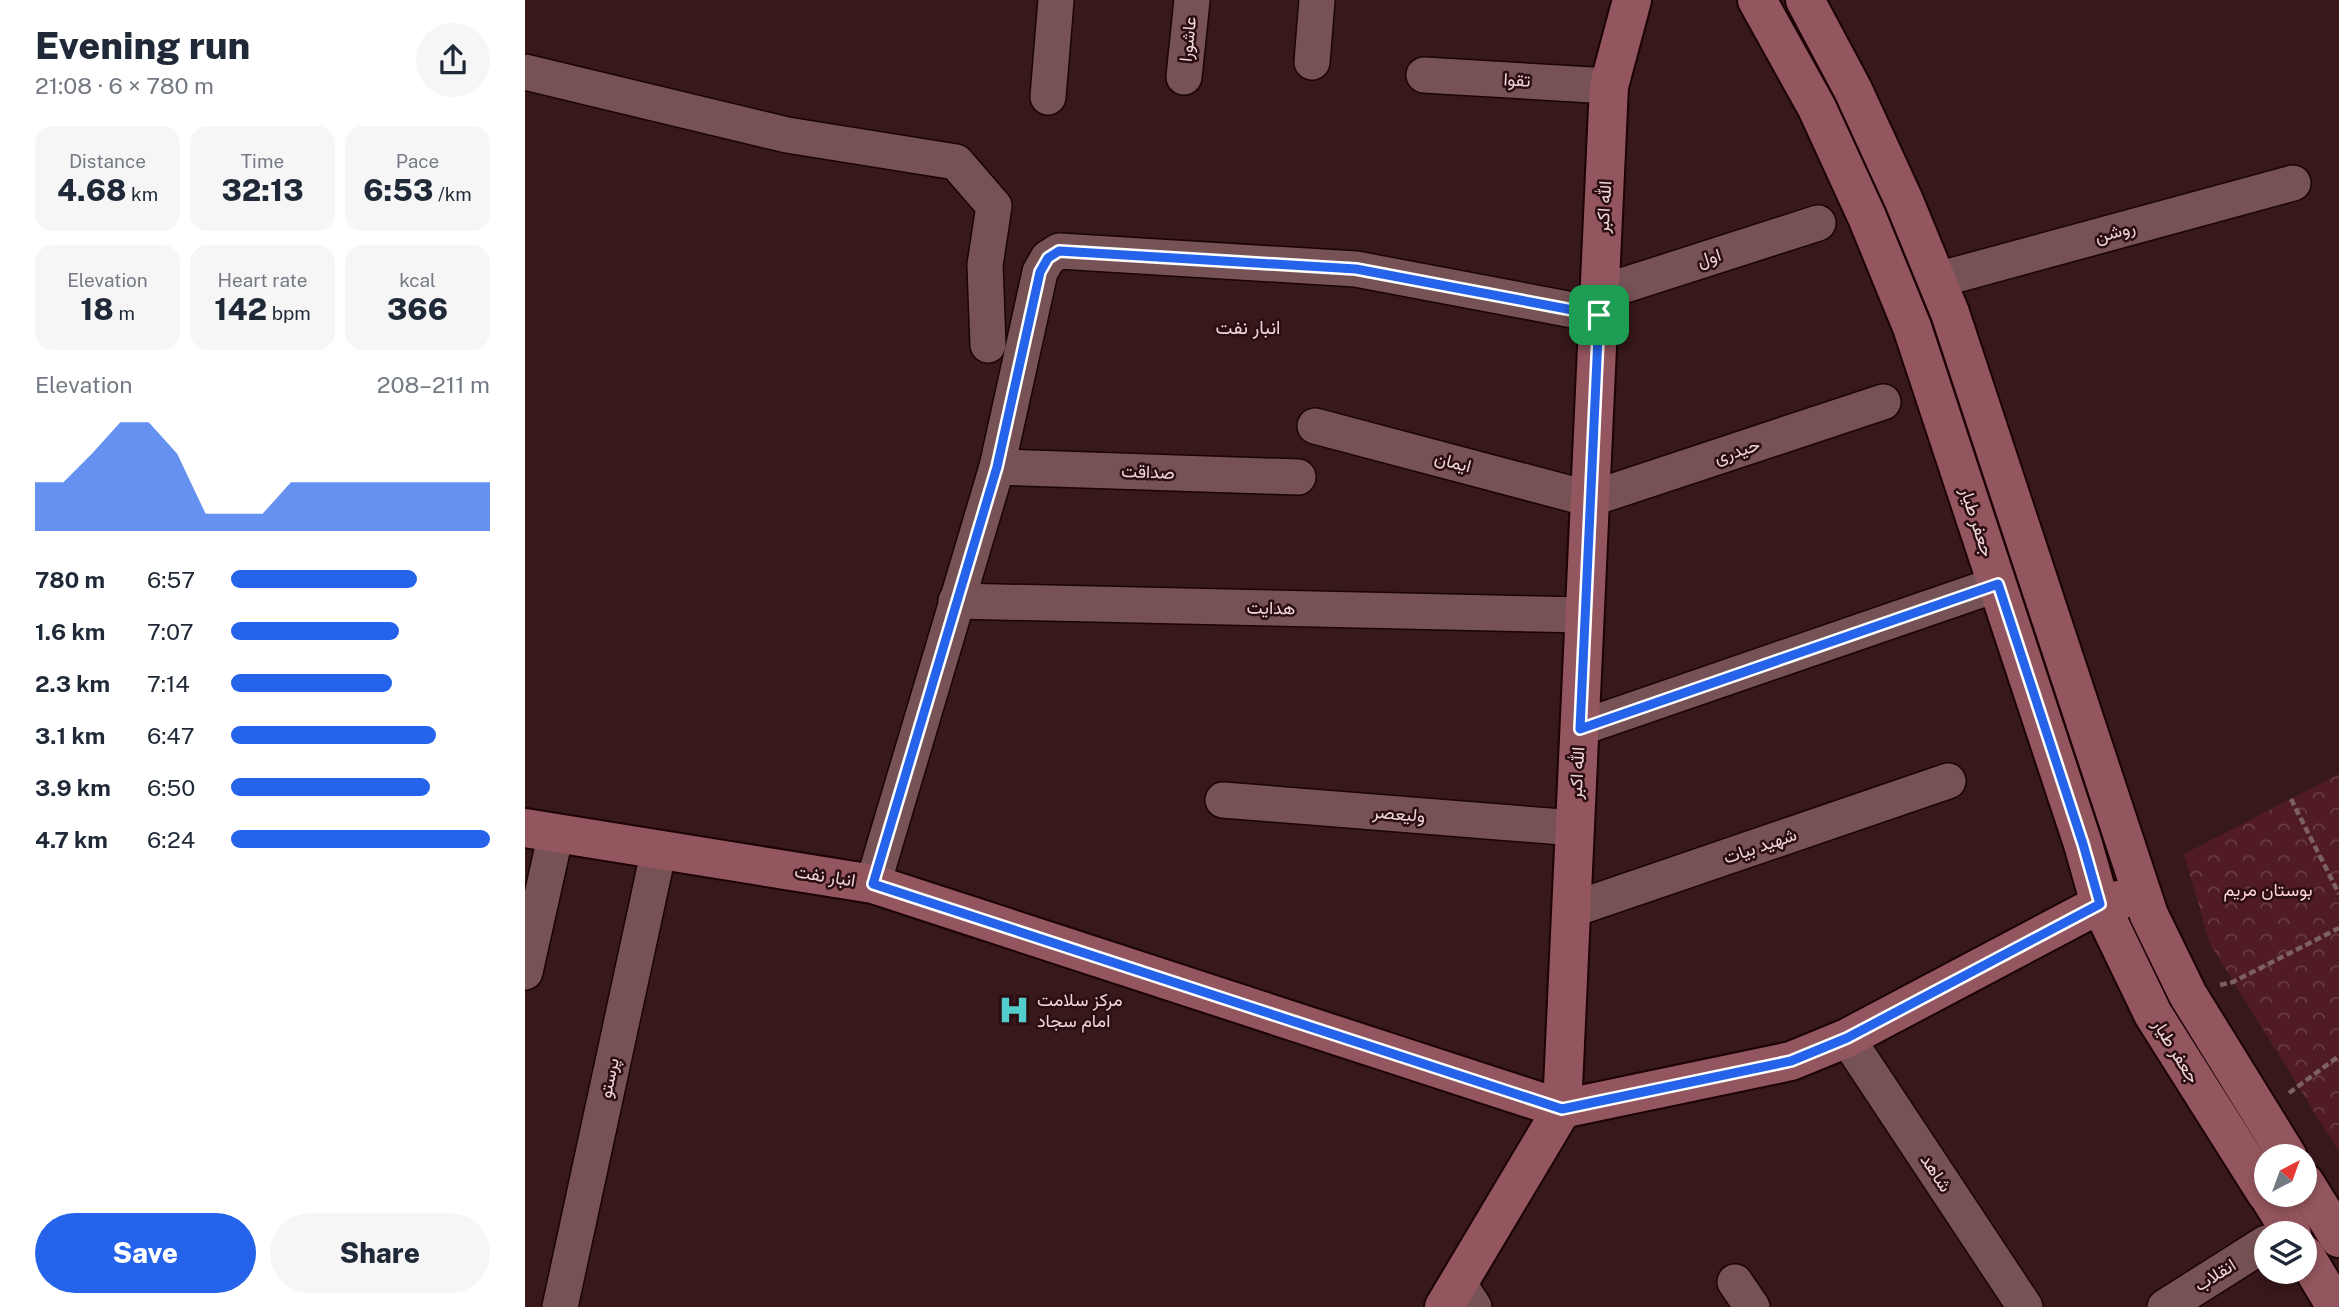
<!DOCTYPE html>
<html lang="en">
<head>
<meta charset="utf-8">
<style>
  :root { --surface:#fff; --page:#f6f6f7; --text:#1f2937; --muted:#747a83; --accent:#2563eb }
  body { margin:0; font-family:"Public Sans",Vazirmatn,sans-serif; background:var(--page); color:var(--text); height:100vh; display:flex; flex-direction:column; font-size:26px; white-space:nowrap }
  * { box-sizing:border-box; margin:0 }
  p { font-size:23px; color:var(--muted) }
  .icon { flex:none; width:38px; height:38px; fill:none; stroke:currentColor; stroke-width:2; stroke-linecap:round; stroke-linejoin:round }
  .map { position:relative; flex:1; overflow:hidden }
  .details { display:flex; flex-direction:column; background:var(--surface); width:525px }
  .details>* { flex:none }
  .needle { width:46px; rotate:41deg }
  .fabs { position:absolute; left:1729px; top:1144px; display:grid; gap:14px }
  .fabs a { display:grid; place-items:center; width:63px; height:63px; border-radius:50%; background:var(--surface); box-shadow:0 4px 10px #0003; font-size:35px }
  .pin { position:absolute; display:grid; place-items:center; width:60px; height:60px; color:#fff; margin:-30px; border-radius:14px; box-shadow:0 4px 10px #0006 }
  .round { display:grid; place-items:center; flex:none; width:74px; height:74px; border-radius:37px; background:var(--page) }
  .overview { display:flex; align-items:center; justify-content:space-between; height:119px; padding:0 35px }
  h1 { font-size:38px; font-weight:800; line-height:52px }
  .metrics { display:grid; grid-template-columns:repeat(3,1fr); gap:10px; height:119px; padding:7px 35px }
  .metrics div { display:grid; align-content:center; border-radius:18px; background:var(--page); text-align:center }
  .metrics b { font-size:30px; font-weight:800 }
  .metrics small { font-size:19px; font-weight:400 }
  .metrics p { font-size:19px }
  .chart { height:196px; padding:14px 35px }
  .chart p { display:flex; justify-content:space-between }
  .chart svg { width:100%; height:126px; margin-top:7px; fill:var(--accent); opacity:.7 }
  .button { display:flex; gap:14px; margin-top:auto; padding:14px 35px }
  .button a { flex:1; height:80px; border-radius:42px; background:var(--accent); color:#fff; font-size:28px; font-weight:800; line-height:80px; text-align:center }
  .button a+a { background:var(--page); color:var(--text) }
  ul { padding:0 35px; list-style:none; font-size:23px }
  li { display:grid; grid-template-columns:112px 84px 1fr; align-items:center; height:52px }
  li i { height:18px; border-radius:9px; background:var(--accent) }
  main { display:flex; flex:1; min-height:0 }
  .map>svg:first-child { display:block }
  .park { fill:url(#park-crowns) }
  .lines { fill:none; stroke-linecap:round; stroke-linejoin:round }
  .street-casing { stroke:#1c0306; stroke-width:38 }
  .secondary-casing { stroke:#1c0306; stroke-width:42 }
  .path { stroke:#7c6063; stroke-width:4.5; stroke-dasharray:7 3.5; stroke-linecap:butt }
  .street { stroke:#775255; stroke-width:35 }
  .secondary { stroke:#94565e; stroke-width:38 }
  .route-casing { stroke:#fff; stroke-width:14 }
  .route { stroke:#2563eb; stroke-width:9 }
  .labels { text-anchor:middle; stroke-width:5; stroke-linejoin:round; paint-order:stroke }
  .street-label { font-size:18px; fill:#ecd6d7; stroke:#2c0e12 }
  .park-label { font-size:18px; fill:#fdd2d5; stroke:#2c0e12 }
  .poi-label { font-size:18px; fill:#ecd6d7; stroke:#2c0e12; text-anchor:start }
  .neighbourhood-label { font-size:19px; fill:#ecd6d7; stroke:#2c0e12 }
</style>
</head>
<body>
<main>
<section class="details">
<div class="overview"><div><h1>Evening run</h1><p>21:08 · 6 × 780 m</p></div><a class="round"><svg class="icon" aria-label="share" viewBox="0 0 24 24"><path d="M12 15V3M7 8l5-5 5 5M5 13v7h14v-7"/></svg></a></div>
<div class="metrics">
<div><p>Distance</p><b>4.68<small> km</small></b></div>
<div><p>Time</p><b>32:13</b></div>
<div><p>Pace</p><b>6:53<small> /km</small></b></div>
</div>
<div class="metrics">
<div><p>Elevation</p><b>18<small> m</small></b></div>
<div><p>Heart rate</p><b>142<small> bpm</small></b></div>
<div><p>kcal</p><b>366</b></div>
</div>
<div class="chart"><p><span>Elevation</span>208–211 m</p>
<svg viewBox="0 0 160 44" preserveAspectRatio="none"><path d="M0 44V27L10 27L20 17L30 6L40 6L50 17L60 38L70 38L80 38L90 27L100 27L110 27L120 27L130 27L140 27L150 27L160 27V44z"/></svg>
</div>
<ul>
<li><b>780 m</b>6:57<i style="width:72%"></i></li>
<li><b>1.6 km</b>7:07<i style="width:65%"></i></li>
<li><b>2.3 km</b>7:14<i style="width:62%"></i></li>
<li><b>3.1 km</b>6:47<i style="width:79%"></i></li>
<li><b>3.9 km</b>6:50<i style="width:77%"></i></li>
<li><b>4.7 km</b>6:24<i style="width:100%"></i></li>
</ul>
<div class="button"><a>Save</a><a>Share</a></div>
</section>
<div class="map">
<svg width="1814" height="1307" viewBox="0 0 1814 1307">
  <defs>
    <pattern id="park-crowns" width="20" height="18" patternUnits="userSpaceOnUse" patternTransform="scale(1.75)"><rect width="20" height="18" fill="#501b23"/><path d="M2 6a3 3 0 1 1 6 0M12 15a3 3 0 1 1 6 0" fill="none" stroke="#693b42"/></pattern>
  </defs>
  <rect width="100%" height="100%" fill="#37181b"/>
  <path class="park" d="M1814,774V1152L1685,944L1659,854Z"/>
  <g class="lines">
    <defs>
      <g id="street">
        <path d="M787,62L792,0"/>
        <path d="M0,72L262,135L431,162L469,206L460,265L463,345"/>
        <path d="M899,75L1084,86"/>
        <path d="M659,77L667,0"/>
        <path d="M523,97L531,0"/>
        <path d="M1412,280L1768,183"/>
        <path d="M1075,293L1293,223"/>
        <path d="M790,426L1065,499L1358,402"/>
        <path d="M472,467L773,477"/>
        <path d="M431,601L1060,615"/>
        <path d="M1055,728L1473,584"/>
        <path d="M698,800L1050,828"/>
        <path d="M348,884L472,467L515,272L523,258L534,251L831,269L1074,315"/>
        <path d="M1046,910L1423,781"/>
        <path d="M0,972L31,833"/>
        <path d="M1322,1038L1500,1307"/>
        <path d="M1210,1282L1227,1307"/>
        <path d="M934,1284L949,1307"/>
        <path d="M35,1307L134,849"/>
        <path d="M1640,1307L1741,1243"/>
      </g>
      <g id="secondary">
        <path d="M1232,0L1292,108L1342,217L1387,327L1558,844L1575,904L1628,1014L1741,1193"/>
        <path d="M1280,0L1328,90L1379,201L1425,313L1624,915L1663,995L1763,1157"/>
        <path d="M0,828L348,884L1037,1109L1266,1061L1322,1038L1575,904L1617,895"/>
        <path d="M1780,1183L1814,1238"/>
        <path d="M1743,1195L1767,1234"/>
        <path d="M1780,1255L1811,1307"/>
        <path d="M919,1307L1037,1109L1084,86L1107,0"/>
      </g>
    </defs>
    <use href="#street" class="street-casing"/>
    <use href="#secondary" class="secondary-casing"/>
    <g class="path">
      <path d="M1766,799L1814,894"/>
      <path d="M1695,985L1708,982L1814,928"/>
      <path d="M1764,1093L1814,1056"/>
    </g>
    <use href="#street" class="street"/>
    <use href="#secondary" class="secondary"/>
  </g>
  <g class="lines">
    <defs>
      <path id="route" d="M534,251L831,269L1074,315L1055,729L1473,584L1558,844L1575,904L1322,1038L1266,1061L1037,1109L348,884L472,467L515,272L523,258Z"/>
    </defs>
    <use href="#route" class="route-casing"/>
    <use href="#route" class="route"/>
  </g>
  <defs>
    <symbol id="hospital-bare" viewBox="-9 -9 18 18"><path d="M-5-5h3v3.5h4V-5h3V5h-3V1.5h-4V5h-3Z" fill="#53cdcb" stroke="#2c0e12" stroke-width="2.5" paint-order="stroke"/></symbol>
  </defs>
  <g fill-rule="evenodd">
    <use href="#hospital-bare" x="467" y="988" width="44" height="44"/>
  </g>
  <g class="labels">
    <g class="street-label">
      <text transform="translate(663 39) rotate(-84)" y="6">عاشورا</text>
      <text transform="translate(992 80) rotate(3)" y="6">تقوا</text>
      <text transform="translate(1079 207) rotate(-87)" y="6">الله اکبر</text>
      <text transform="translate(1590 232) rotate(-15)" y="6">روشن</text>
      <text transform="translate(1184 258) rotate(-18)" y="6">اول</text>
      <text transform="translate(1212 451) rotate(-18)" y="6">حیدری</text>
      <text transform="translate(928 462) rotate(15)" y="6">ایمان</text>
      <text transform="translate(623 472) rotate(2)" y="6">صداقت</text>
      <text transform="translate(1452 522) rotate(72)" y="6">جعفر طیار</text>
      <text transform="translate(746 608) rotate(1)" y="6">هدایت</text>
      <text transform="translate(1052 773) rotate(-87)" y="6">الله اکبر</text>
      <text transform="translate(874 814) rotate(5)" y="6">ولیعصر</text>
      <text transform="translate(1235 846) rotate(-19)" y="6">شهید بیات</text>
      <text transform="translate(300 876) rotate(9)" y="6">انبار نفت</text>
      <text transform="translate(1651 1051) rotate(58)" y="6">جعفر طیار</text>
      <text transform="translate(84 1078) rotate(-78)" y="6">پرستو</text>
      <text transform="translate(1411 1173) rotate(57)" y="6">شاهد</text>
      <text transform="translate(1690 1275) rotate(-32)" y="6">انقلاب</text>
    </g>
    <g class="park-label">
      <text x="1743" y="896">بوستان مریم</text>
    </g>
    <g class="poi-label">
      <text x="512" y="1006">مرکز سلامت<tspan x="512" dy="21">امام سجاد</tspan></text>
    </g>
    <g class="neighbourhood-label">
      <text x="723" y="334">انبار نفت</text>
    </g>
  </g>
</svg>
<div class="fabs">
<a><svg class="needle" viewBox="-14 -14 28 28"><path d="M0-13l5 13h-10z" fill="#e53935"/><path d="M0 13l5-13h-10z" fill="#747a83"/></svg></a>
<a><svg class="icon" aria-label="layers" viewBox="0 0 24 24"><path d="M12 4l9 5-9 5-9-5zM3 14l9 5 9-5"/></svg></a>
</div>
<div class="pin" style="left:1074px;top:315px;background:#1e9e55"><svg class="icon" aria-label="arrive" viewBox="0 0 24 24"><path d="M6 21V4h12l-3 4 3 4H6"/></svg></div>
</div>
</main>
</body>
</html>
